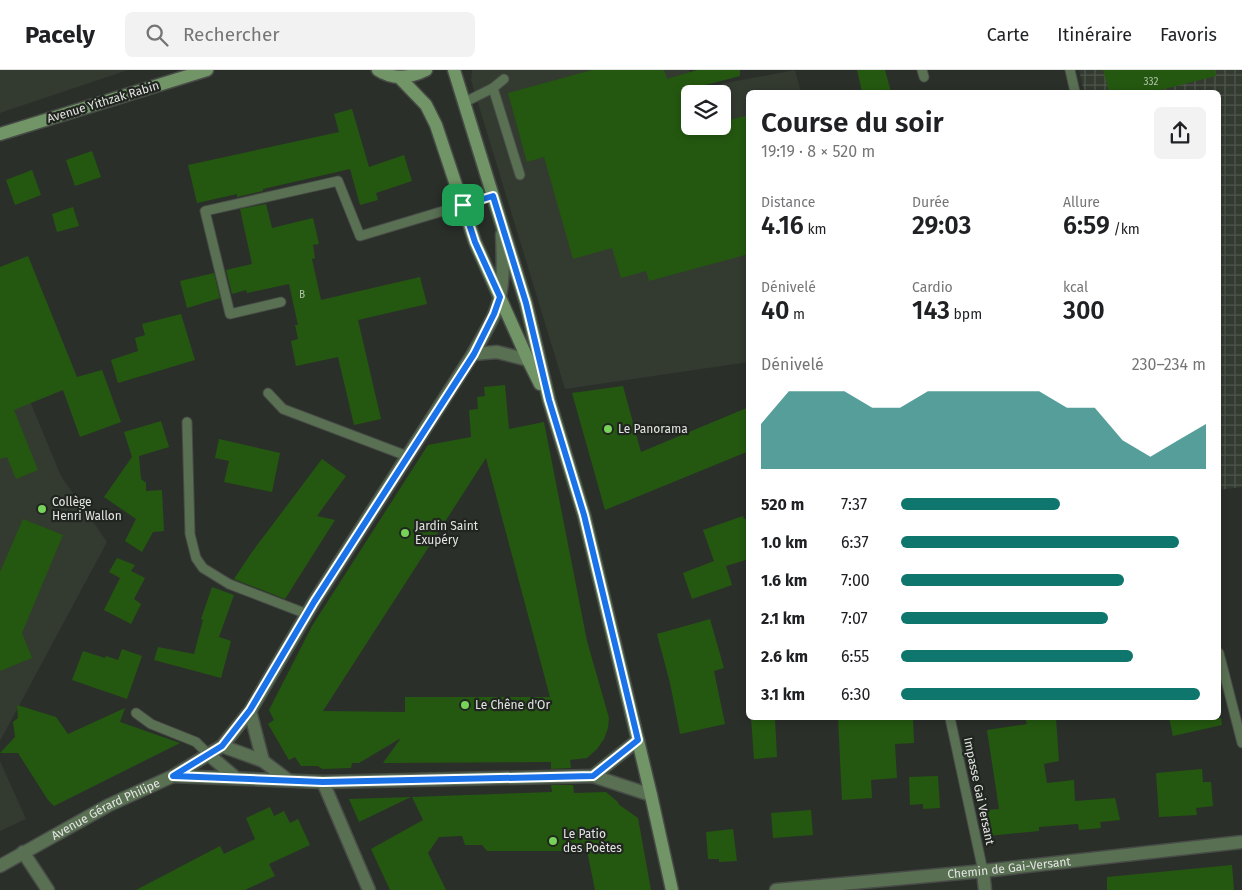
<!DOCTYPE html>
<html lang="fr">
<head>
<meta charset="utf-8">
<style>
  :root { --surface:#fff; --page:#f2f2f2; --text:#202124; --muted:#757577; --line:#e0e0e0; --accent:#0f766e }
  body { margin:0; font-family:"Fira Sans",sans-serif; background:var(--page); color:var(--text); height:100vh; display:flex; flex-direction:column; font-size:19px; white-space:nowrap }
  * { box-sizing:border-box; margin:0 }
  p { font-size:16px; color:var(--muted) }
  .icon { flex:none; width:28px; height:28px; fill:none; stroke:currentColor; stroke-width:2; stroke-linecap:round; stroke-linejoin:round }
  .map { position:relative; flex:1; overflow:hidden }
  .details { position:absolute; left:746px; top:20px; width:475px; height:630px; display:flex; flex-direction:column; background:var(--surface); border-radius:8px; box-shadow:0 2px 8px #0003 }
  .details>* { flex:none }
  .controls { position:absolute; left:681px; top:15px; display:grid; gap:10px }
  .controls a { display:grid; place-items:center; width:50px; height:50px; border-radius:8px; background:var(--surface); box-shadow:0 2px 8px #0003; font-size:25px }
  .pin { position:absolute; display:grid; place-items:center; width:42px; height:42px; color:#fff; margin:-21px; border-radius:10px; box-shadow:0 2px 8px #0006 }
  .round { display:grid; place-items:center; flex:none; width:52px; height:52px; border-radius:8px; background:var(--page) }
  .headline { display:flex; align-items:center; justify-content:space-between; height:85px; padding:0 15px }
  h1 { font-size:28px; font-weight:600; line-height:38px }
  .stats { display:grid; grid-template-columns:repeat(3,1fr); gap:8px; height:85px; padding:5px 15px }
  .stats div { display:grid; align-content:center }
  .stats b { font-size:25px; font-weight:600 }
  .stats small { font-size:14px; font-weight:400 }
  .stats p { font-size:14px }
  .chart { height:140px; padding:10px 15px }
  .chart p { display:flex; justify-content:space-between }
  .chart svg { width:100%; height:90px; margin-top:5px; fill:var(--accent); opacity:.7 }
  ul { padding:0 15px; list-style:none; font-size:16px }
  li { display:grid; grid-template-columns:80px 60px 1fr; align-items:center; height:38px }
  li i { height:12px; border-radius:6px; background:var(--accent) }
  header { display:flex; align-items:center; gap:30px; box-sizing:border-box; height:70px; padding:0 25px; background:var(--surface); border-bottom:1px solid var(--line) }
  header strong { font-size:24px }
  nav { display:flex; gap:28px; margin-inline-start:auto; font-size:18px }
  .search { width:350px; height:45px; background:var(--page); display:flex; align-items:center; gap:12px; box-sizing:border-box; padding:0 18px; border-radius:8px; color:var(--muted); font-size:19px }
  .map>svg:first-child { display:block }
  .built { fill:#333a30; fill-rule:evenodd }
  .industrial { fill:url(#industrial-grid) }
  .building { fill:#245810; fill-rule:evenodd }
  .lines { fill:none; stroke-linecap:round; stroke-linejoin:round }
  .lane-casing { stroke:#484c47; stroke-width:11 }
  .street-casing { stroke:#484c47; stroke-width:15 }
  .secondary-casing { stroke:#484c47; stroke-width:15 }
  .lane { stroke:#597053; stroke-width:9 }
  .street { stroke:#597053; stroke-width:12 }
  .secondary { stroke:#719566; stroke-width:12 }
  .route-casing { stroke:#fff; stroke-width:10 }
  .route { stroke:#1a73e8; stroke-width:6 }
  .poi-dot { fill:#77d259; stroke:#212520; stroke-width:2 }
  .labels { text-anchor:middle; stroke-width:4.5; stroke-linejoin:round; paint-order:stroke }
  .number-label { font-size:10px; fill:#b3c2ae }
  .street-label { font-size:12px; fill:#e3e5e2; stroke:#212520 }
  .poi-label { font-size:12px; fill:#e3e5e2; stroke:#212520; text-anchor:start }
</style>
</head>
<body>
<header>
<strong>Pacely</strong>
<div class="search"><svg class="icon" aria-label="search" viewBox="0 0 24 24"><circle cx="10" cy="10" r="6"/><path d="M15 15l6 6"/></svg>Rechercher</div>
<nav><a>Carte</a><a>Itinéraire</a><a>Favoris</a></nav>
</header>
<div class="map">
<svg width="1242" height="820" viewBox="0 0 1242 820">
  <defs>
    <pattern id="industrial-grid" width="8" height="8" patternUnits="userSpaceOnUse" patternTransform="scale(1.25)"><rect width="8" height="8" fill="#333a30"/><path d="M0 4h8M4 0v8" fill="none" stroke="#50564e"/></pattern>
  </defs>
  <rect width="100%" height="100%" fill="#2b2f2a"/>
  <g class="built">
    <path d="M0,0H128L0,43Z"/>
    <path d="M472,0H689L693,19L795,0L801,22H749V292L565,319L471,10ZM690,24H722V56H690Z"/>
    <path d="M0,259L61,406L107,472L0,671Z"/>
    <path d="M0,691L26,749L0,761Z"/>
  </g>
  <path class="industrial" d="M1079,0H1242V417L1219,420V22H1084Z"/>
  <g class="building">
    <path d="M592,0H664L667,9L697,0H740V6L690,19V61L708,56H722V52L749,45V184L649,211L646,201L621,208L612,178L573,189L544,87L527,92L508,23Z"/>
    <path d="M857,0H885L891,22H862Z"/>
    <path d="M1103,0H1215L1216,6L1153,22H1109Z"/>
    <path d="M352,39L369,97L404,85L412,111L376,123L378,130L360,135L350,99L263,119V121L237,127V124L197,133L188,95L339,62L334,44Z"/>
    <path d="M92,81L101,107L75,116L66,90Z"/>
    <path d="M32,100L41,125L15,135L6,110Z"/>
    <path d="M266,134L272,158L313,148L319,174L313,175L315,188L312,189L321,230L420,207L427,234L358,250L381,349L354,355L338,287L296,296L291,271L298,269L295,255H298L289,214L247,223L246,220L232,224L226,200L252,194L240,139Z"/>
    <path d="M73,137L79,156L57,162L52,144Z"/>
    <path d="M28,186L77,307L102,300L121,352L80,367L63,320L14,340L38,400L16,409L7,387L0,389V197Z"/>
    <path d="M214,203L220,228L187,238L180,211Z"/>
    <path d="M181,244L195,290L118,313L111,290L138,281L135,268L145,265L142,254Z"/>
    <path d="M505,315L509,359L544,352L587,571L609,648L608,658L604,669L597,679L587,688L570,690L571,698L551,699V692L383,693L401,668L359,693H352L351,698L322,699L318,696H301L295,687L289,690L268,654L274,650L269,640L312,556L428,375L471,367L469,340L478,339L477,327L485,326L484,317ZM486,388L550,627H405V642L323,641Z"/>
    <path d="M623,316L641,382L749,337V381L605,440L572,323Z"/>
    <path d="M161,351L169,377L139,386L141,409L146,413V421L162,420L164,461L153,462L142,482L125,471L136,449L104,427L132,387L124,362Z"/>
    <path d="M219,369L280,383L272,422L224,412L229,391L215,388Z"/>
    <path d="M322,389L346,406L317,446L335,450L285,529L234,509L252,482Z"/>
    <path d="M743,446L744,449L749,448V489L726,496L732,515L692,529L683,503L714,491L703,460Z"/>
    <path d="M23,449L63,465L22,563L32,588L0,601V502Z"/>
    <path d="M117,488L135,495L131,501L145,508L134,529L141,534L131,554L104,540L120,508L109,502Z"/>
    <path d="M212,517L234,525L219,567L231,571L221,608L154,590L158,577L194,584L203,550L201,549Z"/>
    <path d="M710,549L724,598L714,601L725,654L680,664L670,613L657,564Z"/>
    <path d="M122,579L142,586L127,629L72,610L83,581L105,588L106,586L118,590Z"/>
    <path d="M17,635L56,647L68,664L125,638L120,652L180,673L54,736L48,730L18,683H0L15,667L13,652L18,648Z"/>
    <path d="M751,648H775L777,687L754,689Z"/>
    <path d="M838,648H913L914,673L895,674L897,708L871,710L872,728L842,730Z"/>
    <path d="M1025,648H1056L1059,691L1044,694L1047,713L1074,710L1075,731L1115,728L1120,750L1100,752L1101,758L1079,760L1078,754L1039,757V761L988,766L986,740L999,739L987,660L1027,654Z"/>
    <path d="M1169,648H1221L1222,655L1173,666Z"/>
    <path d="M1202,699L1203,712H1211L1213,736L1196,738L1197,745L1159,747L1156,703Z"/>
    <path d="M938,706L940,738L923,739V734L910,735L909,707Z"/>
    <path d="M551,715H573L574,723L606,722L619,733L618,734L638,748L651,820H595L587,781H487L482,775H465L462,766L439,767L428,783L446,820H390L371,779L423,750L412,727L552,722Z"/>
    <path d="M411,727L359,752L349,729Z"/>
    <path d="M270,737L274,746L284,741L290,753L298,749L310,775L269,794L275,806L245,820H136L220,776L224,784L255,769L246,748Z"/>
    <path d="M811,740L813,765L773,768L771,743Z"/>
    <path d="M733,759L737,791L719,792V789H708L706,762Z"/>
    <path d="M1232,795L1234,820H1107V807Z"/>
  </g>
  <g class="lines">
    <defs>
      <g id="lane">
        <path d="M922,0L924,7"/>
        <path d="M1070,0L1075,22"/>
        <path d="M493,18L504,9"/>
        <path d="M465,32L493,18L520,105"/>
        <path d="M281,232L230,244L205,141L338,111L360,166L493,126"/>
        <path d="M268,323L283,339L407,386"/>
        <path d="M187,352L190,464L196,488L203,498L229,514L307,544"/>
        <path d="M1219,583L1242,673"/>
        <path d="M136,643L151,654L196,672L208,684"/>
        <path d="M950,648L983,801"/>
      </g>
      <g id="street">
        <path d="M473,284L497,282L528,290"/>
        <path d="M250,641L263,691"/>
        <path d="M222,676L263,691L288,710"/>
        <path d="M208,684L236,708"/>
        <path d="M173,706L323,712L593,706L651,725"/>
        <path d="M593,706L638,670"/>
        <path d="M323,712L369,820"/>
        <path d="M23,782L48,820"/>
        <path id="s1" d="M0,796L109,735L173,706L222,676L250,641L314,532L473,284C480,271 488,258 494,245C505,220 503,191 502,164"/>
        <path d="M983,801L985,820"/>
        <path id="s2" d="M776,820L983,801L1242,772"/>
      </g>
      <g id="secondary">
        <path d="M378,0C393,10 410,8 426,0"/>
        <path d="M454,0L526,233L549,330L584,445L651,725L672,820"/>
        <path d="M399,7L426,35L436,55L475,172L528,290L540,314"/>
        <path d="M0,64L207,0"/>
      </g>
    </defs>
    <use href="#lane" class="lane-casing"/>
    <use href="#street" class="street-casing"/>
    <use href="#secondary" class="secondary-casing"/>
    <use href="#lane" class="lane"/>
    <use href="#street" class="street"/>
    <use href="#secondary" class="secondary"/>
  </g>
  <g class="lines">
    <defs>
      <path id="route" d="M493,126L526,233L549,330L584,445L638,670L593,706L323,712L173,706L222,676L250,640L314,532L474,284L494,244L500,227L475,172L463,135Z"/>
    </defs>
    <use href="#route" class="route-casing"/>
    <use href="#route" class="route"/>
  </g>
  <g class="poi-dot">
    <circle cx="608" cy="359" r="5"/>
    <circle cx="42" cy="439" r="5"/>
    <circle cx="405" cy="463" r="5"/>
    <circle cx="465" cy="635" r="5"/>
    <circle cx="553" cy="771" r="5"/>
  </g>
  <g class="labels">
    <g class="number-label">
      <text x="1151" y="15">332</text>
      <text x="302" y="228">B</text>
    </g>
    <g class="street-label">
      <text transform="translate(103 32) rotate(-17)" y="4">Avenue Yithzak Rabin</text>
      <text transform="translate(979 721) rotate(78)" y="4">Impasse Gai Versant</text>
      <text dy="4" stroke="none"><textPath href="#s1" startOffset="120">Avenue Gérard Philipe</textPath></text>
      <text dy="4" stroke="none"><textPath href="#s2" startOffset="234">Chemin de Gai-Versant</textPath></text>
    </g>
    <g class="poi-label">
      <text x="618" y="363">Le Panorama</text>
      <text x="52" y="436">Collège<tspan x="52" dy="14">Henri Wallon</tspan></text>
      <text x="415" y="460">Jardin Saint<tspan x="415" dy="14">Exupéry</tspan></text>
      <text x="475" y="639">Le Chêne d'Or</text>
      <text x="563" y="768">Le Patio<tspan x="563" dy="14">des Poètes</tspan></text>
    </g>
  </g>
</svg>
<div class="controls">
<a><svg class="icon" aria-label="layers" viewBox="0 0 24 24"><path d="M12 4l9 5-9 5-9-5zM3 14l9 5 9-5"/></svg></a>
</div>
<div class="pin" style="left:463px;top:135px;background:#1e9e55"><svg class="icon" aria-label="arrive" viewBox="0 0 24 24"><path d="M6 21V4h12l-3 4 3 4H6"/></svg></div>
<section class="details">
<div class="headline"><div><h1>Course du soir</h1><p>19:19 · 8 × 520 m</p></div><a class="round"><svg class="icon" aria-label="share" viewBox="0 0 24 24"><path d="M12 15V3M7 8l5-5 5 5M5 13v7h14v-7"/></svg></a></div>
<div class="stats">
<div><p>Distance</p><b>4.16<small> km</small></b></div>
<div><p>Durée</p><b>29:03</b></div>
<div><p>Allure</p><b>6:59<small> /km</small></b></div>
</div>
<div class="stats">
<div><p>Dénivelé</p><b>40<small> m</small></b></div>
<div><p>Cardio</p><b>143<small> bpm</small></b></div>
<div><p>kcal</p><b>300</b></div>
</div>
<div class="chart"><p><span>Dénivelé</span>230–234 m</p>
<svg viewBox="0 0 160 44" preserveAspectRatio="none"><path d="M0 44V22L10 6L20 6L30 6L40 14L50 14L60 6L70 6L80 6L90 6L100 6L110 14L120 14L130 30L140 38L150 30L160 22V44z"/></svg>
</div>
<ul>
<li><b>520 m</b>7:37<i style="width:52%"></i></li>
<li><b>1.0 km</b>6:37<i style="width:91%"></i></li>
<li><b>1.6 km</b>7:00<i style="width:73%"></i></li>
<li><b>2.1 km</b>7:07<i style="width:68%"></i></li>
<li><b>2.6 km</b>6:55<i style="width:76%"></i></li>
<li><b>3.1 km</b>6:30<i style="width:98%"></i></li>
</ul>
</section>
</div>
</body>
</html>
